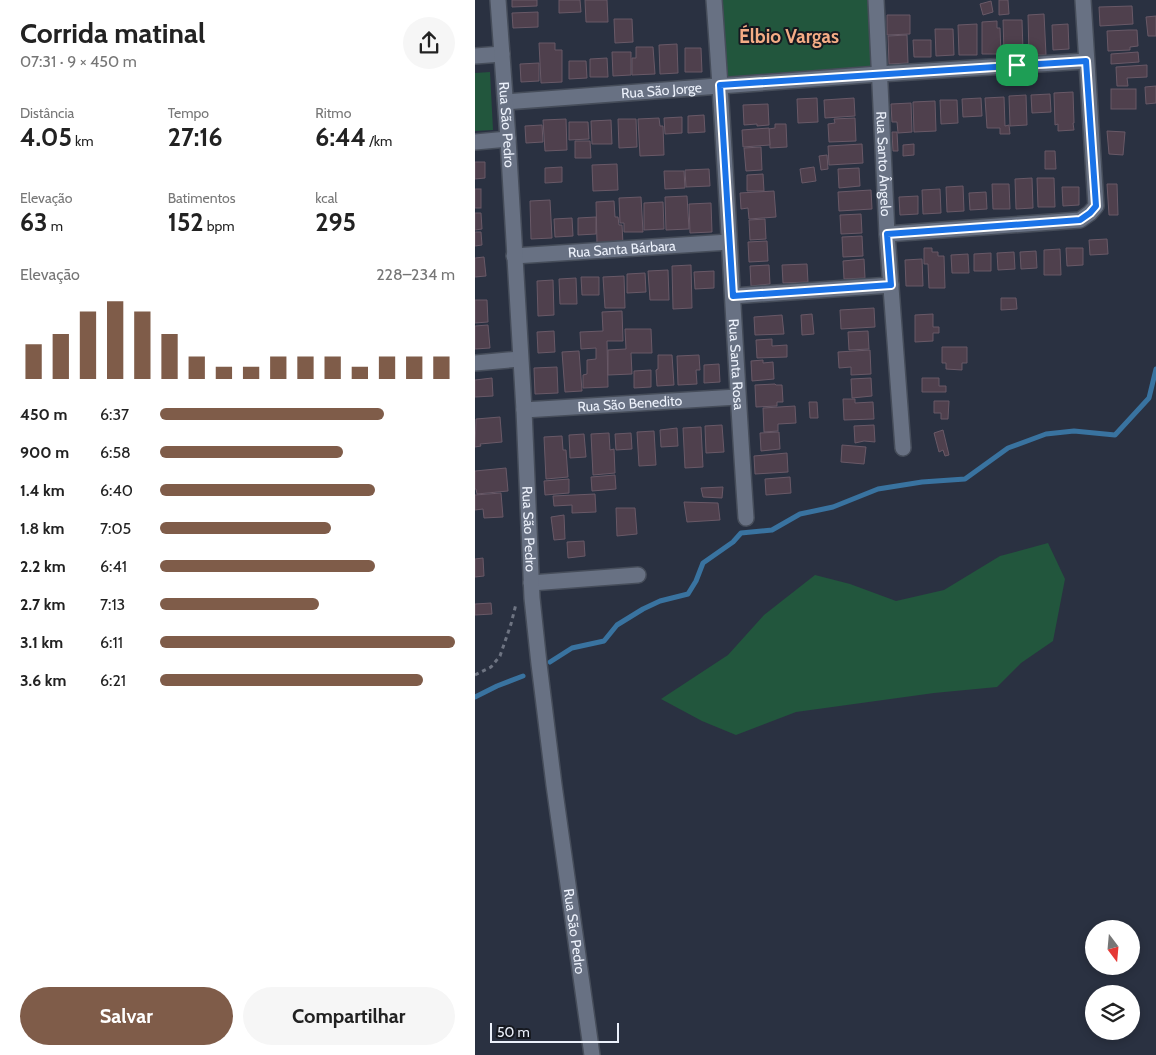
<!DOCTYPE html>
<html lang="pt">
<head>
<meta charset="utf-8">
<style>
  :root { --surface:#fff; --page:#f6f6f6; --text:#222; --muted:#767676; --accent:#7f5c49 }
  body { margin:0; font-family:Cabin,sans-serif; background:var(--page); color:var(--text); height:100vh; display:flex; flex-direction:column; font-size:19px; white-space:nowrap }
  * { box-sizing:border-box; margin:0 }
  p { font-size:16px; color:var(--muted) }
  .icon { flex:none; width:28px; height:28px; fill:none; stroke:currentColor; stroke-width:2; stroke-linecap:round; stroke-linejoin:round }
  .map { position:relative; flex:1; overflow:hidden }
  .side { display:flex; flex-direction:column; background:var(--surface); width:475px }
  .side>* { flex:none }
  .needle { width:32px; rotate:164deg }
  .buttons { position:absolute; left:610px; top:920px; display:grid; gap:10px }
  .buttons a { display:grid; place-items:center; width:55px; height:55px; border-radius:50%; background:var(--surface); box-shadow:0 2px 8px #0003; font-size:25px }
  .scale { position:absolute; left:15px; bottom:12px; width:129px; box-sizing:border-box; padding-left:5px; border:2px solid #ecf1fb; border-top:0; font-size:14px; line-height:18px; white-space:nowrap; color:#ecf1fb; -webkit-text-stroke:4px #161920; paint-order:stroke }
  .pin { position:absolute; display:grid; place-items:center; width:42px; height:42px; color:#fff; margin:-21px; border-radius:10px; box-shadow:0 2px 8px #0006 }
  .round { display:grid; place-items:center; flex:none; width:52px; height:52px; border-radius:26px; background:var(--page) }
  .summary { display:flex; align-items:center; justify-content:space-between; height:85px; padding:0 20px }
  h1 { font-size:28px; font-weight:700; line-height:38px }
  .metrics { display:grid; grid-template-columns:repeat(3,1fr); gap:8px; height:85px; padding:5px 20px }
  .metrics div { display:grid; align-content:center }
  .metrics b { font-size:25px; font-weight:700 }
  .metrics small { font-size:14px; font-weight:400 }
  .metrics p { font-size:14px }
  .chart { height:140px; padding:10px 20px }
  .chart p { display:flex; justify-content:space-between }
  .chart svg { width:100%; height:90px; margin-top:5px; stroke:var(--accent); stroke-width:6 }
  .primary-button { display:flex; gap:10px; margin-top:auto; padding:10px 20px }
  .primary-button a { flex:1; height:58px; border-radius:30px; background:var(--accent); color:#fff; font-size:20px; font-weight:700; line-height:58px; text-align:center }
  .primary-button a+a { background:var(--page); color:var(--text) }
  ul { padding:0 20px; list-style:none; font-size:16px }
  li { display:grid; grid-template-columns:80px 60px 1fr; align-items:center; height:38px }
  li i { height:12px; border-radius:6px; background:var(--accent) }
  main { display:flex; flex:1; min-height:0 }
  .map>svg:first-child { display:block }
  .green { fill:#22563d }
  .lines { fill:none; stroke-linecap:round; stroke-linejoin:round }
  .stream { stroke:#3973a0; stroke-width:5 }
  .building { fill:#4f404d; stroke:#695967 }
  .minor-casing { stroke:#464d5a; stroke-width:18 }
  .tertiary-casing { stroke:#464d5a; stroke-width:18 }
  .path { stroke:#6e7482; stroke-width:3; stroke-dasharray:4 4; stroke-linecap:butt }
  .minor { stroke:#687183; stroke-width:15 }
  .tertiary { stroke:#687183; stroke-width:15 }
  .route-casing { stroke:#fff; stroke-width:10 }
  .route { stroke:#1a73e8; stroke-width:6 }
  .labels { text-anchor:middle; stroke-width:4; stroke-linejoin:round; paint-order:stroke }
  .street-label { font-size:14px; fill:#ecf1fb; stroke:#161920 }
  .district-label { font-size:19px; font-weight:bold; fill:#f4ac85; stroke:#161920 }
</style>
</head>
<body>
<main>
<section class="side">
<div class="summary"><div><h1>Corrida matinal</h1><p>07:31 · 9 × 450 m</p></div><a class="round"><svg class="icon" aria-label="share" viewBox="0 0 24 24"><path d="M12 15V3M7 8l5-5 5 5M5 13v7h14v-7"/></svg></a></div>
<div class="metrics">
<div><p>Distância</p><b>4.05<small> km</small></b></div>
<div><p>Tempo</p><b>27:16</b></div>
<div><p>Ritmo</p><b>6:44<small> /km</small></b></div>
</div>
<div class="metrics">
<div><p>Elevação</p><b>63<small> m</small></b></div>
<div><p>Batimentos</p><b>152<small> bpm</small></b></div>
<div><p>kcal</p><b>295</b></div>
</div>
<div class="chart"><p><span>Elevação</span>228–234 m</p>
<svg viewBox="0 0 160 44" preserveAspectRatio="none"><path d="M5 44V27M15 44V22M25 44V11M35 44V6M45 44V11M55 44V22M65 44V33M75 44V38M85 44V38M95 44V33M105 44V33M115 44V33M125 44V38M135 44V33M145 44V33M155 44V33"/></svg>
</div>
<ul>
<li><b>450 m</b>6:37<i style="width:76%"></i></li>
<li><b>900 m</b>6:58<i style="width:62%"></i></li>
<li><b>1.4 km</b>6:40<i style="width:73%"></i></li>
<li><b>1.8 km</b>7:05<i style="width:58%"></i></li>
<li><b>2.2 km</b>6:41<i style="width:73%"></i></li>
<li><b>2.7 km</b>7:13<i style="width:54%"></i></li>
<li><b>3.1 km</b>6:11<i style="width:100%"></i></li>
<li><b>3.6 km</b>6:21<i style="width:89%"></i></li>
</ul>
<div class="primary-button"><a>Salvar</a><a>Compartilhar</a></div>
</section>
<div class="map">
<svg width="681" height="1055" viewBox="0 0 681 1055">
  <rect width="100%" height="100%" fill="#2a3141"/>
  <g class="green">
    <path d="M244,0H395L397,66L250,79Z"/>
    <path d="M15,72L18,130L0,131V73Z"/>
    <path d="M573,543L590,579L578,641L546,663L522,687L459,693L321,712L261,735L227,721L186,699L253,655L289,615L340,575L375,584L421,601L469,590L525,556Z"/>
  </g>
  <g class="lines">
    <g class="stream">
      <path d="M75,662L97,648L129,641L142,625L168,609L185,601L213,594L221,581L228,563L258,542L266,533L297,530L325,514L358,507L403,489L447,482L490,479L533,448L571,434L599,431L640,435L674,398L681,369"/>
      <path d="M0,697L22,686L48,676"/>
    </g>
  </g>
  <g class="building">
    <path d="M37,0H62V6L37,7Z"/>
    <path d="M84,0H105L106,12L84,13Z"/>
    <path d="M110,0H132L133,22H111Z"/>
    <path d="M524,0H533L534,14L524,15Z"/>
    <path d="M516,1L518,12L508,15L505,4Z"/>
    <path d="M657,6L658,24L625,26L624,7Z"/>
    <path d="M63,12V27L38,28L37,13Z"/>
    <path d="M569,14L571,55H554L553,15Z"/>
    <path d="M412,15H435V34L412,35Z"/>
    <path d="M681,16V36H673L671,17Z"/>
    <path d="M139,19H157L158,42L140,43Z"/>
    <path d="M528,20H547L548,51L529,52Z"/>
    <path d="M522,21V28H525L526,54H507V22Z"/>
    <path d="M502,24V55H484L483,25Z"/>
    <path d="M593,24L594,49L578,50L577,25Z"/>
    <path d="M460,29H478L479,55L461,56Z"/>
    <path d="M654,30H662L663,46L655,47V50L633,51L632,31Z"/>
    <path d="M432,35L433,63L414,64L413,36Z"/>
    <path d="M438,40H456V57H439Z"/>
    <path d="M64,43H80V50H87V82L66,83Z"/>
    <path d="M202,44L203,73L185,74L184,45Z"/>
    <path d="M161,47H178L180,74L157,75V58H161Z"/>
    <path d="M210,48H226L227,72H210Z"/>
    <path d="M137,52H156V75L138,76Z"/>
    <path d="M663,52L664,62L636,64V54Z"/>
    <path d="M132,58L133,77H115V59Z"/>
    <path d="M94,61H111L112,78L94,79Z"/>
    <path d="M64,63V81L46,82L45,64Z"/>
    <path d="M672,65V77L652,78L653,86H642L641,67Z"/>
    <path d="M681,86V103L671,104L670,87Z"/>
    <rect x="636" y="89" width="25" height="20"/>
    <path d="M598,92L599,123H598L599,130L583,131V124L580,125L579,93Z"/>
    <path d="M575,94L576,112L557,113L556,95Z"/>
    <path d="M551,95L552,125L535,126L534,96Z"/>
    <path d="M529,97L530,126L534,125L535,134H525V128H512L510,98Z"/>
    <path d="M342,98L343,122L323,123L322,99Z"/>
    <path d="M379,98L380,116L350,118L349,100Z"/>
    <path d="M506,98L507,116L488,117L487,99Z"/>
    <path d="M465,100H482L483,123L466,124Z"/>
    <path d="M460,101L461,131L439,132L438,102Z"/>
    <path d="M436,103L437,132L423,133L422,122H417L416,104Z"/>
    <path d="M293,104L294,125L282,126V124L269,125L268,105Z"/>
    <path d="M229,115L230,132L213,133V116Z"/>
    <path d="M207,117V133L190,134L189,118Z"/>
    <path d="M184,118L185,126H188L189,155L165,156L163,119Z"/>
    <path d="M380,118L381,141L354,142L353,124L360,123L359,119Z"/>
    <path d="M91,119L92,150L70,151L68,120Z"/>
    <path d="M143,119H161L162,147L144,148Z"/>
    <path d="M136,120L137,144H117L116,121Z"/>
    <path d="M94,122H113L114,139L94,140Z"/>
    <path d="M300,124H311L312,147L295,148L294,129L300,128Z"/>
    <path d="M67,125L68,142L51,143L50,126Z"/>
    <path d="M294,128L295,145L268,147L267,130Z"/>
    <path d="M632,131L650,132L648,155L634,154Z"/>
    <path d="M417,132H422L423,151H418Z"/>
    <path d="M100,141H115L116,158H100Z"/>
    <path d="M387,144L388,163L354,165L353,146Z"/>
    <path d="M439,144V155L428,156V145Z"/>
    <path d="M286,147L287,170L271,171L269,148Z"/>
    <path d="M570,151H580L581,169H570Z"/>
    <path d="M352,155L353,169L346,170L344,156Z"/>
    <path d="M0,162H10V178L0,179Z"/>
    <path d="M142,164L143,190L118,191L117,165Z"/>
    <path d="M87,167V182L70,183V168Z"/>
    <path d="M339,167L341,181L327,183L325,169Z"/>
    <path d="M384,168L385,186L364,188L363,169Z"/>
    <path d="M234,169L235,186L211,187L210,170Z"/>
    <path d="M189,171H209L210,188L190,189Z"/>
    <path d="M288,174L289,191H272V175Z"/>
    <path d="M557,178L558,208L541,209L540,179Z"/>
    <path d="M562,178H579L580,207H563Z"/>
    <path d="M517,184H534L535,209H518Z"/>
    <path d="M632,184H642L643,215H634Z"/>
    <path d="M488,186L489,211L472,212L471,187Z"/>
    <path d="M587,187H604V205L588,206Z"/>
    <rect x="0" y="189" width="6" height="19"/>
    <path d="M465,189L466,213L448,214L447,190Z"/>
    <path d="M396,190L397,209L364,211L363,192Z"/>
    <path d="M299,191L301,217L274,219L273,208L266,209L265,193Z"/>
    <path d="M511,192L512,209L495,210L494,193Z"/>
    <path d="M212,196L214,229L191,230L190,197Z"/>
    <path d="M443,196V214L425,215L424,197Z"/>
    <path d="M166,197L168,232H149V223H145L144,198Z"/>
    <path d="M75,200L77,238L56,239L55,201Z"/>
    <path d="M139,201L140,217H143L144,225H147L148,244L122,245L121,202Z"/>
    <path d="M188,202L189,229L169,230V203Z"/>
    <path d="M236,203L237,232L215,233L214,204Z"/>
    <path d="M0,213H6L7,229L0,230Z"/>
    <path d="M386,214L387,233L366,234L365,215Z"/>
    <path d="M121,217V234L103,235V218Z"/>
    <path d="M97,218L98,236L80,237L79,219Z"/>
    <path d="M290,219L291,239L275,240L274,220Z"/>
    <path d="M0,232H6L7,245L0,246Z"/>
    <path d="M387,236L388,256L368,257L367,237Z"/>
    <path d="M632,239L633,254L615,255L614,240Z"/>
    <path d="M292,241L293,261L274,262L273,242Z"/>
    <path d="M449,248H457V252H463V256H469L470,288H454L453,264H449Z"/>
    <path d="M591,248H608V265L592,266Z"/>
    <path d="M585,249L586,275H569V250Z"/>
    <path d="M561,251L562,268L546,269L545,252Z"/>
    <path d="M539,252L540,269L523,270L522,253Z"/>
    <path d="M516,253V271H499V254Z"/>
    <path d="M493,254L494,273H477L476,255Z"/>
    <path d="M9,257L11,276L0,277V258Z"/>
    <path d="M389,259L390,278L369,279L368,261Z"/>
    <path d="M447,259L448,286H431L430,260Z"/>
    <path d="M332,264L333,282L308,283L307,265Z"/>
    <path d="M216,265L217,308L198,309L197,266Z"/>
    <path d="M294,265L295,284L276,286L275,266Z"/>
    <path d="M193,270L194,300H175L173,271Z"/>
    <path d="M239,271V288L220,289L219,272Z"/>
    <path d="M170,273L171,292L152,293V274Z"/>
    <path d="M149,276L150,308H130L128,277Z"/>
    <path d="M106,277H124V295H107Z"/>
    <path d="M101,278L102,304H85L84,279Z"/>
    <path d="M78,280L79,315L63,316L62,281Z"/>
    <path d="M526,298H541L542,309L526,310Z"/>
    <path d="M0,300H12L13,322L0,323Z"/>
    <path d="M399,308L400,327L366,329L365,310Z"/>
    <path d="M147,311L148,341H132L133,387L108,388V375L112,374V360L121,359V348L106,349L105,332L128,331L127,312Z"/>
    <path d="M337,314L339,334L327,335L326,315Z"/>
    <path d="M458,314V327H464V333H458V341L440,342V315Z"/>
    <path d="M307,315L309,334L280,335L279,317Z"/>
    <path d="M13,325L15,348L0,349V326Z"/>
    <path d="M150,329H176L177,353H156L157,374L133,375V350L151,349Z"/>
    <path d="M79,331L80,352L63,353L62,332Z"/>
    <path d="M393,331L394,349L374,350L373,332Z"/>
    <path d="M297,339V346L312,345V357L282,358L281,340Z"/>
    <path d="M467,347H492V363H487V370L471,369V363H467Z"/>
    <path d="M395,350L396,374L376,375V367L364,368L363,352Z"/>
    <path d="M104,351L107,391L90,392L87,352Z"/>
    <path d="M183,355H197L199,385L182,386L181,370L183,369Z"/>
    <path d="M224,355L225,370H221L222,384L203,385L202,356Z"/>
    <path d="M288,360V363L298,362L299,379L277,381L276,361Z"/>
    <path d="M244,364L245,382L229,383V365Z"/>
    <path d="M82,367L83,393L60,394L59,368Z"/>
    <path d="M176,370V387L159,388V371Z"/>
    <path d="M17,378L18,396L0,397V380Z"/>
    <path d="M396,378L397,396L377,398L376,379Z"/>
    <path d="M447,378H464V386H471V392H447Z"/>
    <path d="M300,384L301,385H307L308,402H302V406L281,407L280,385Z"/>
    <path d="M368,399H380V403L398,402L399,419L369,420Z"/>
    <path d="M459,401H474L473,419H466V413H459Z"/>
    <path d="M334,402H342L343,418H335Z"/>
    <path d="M320,406L321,423L303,424V431L289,432L288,408Z"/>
    <path d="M25,417L27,442L5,444L6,446L0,447L1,419Z"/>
    <path d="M247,425L249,452L231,453L230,426Z"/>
    <path d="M399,425L400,442L389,441L380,443L379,426Z"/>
    <path d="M226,427L228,467L210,468L208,428Z"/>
    <path d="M202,428L203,446L186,447L185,430Z"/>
    <path d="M468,430L474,455L470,456L468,450L464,452L459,433Z"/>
    <path d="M179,431L181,465L164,466L162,432Z"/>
    <path d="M304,432L305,449L286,451L285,433Z"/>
    <path d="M134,433L135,450L139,449L140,473L118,475L116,434Z"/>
    <path d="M156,433L157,449L141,450L140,434Z"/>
    <path d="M109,434L111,457L95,458L94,435Z"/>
    <path d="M87,436L88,450H91L93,477L71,479L69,437Z"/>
    <path d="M367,445L391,447L389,464L366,462Z"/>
    <path d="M312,453L313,472L280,474L279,456Z"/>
    <path d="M31,468L33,491L2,494L1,489H0V471Z"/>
    <path d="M140,475L141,489L117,491L116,477Z"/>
    <path d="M315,477L316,493L291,495L290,479Z"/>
    <path d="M94,479V493L70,495L69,481Z"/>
    <path d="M248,487L247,498L228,497L226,488Z"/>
    <path d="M26,493L28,517L9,518L8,509L0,510V495Z"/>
    <path d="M120,494L121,512L97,513V505L79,506L78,496Z"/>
    <path d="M209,502L243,503L245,520L212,522Z"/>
    <path d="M141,508H160L162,534L142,536Z"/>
    <path d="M89,515L90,539L79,540L76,517Z"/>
    <path d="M109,541L110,556L93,558L92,542Z"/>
    <path d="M8,558L9,576L0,577V559Z"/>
    <path d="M16,603L17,614L0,615V604Z"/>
  </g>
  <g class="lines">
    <defs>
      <g id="minor">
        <path id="s1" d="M239,0C252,172 259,345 271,518"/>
        <path id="s2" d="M401,0L412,234L428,448"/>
        <path d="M0,56L27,54"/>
        <path id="s3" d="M31,102L404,74L611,61"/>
        <path d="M0,142L33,139"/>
        <path d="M412,234L605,220L615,213L621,206L608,0"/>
        <path id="s4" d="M39,256L254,242"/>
        <path d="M258,296L416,285"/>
        <path d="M0,363L45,359"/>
        <path id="s5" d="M49,410L262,397"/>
        <path d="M56,583L163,575"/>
      </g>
      <g id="tertiary">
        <path id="s6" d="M23,0L33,139L49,410L57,598L64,664L79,785L117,1055"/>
      </g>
    </defs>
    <use href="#minor" class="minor-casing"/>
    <use href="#tertiary" class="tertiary-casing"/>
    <path class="path" d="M0,675L16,667L25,656L36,624L41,604"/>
    <use href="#minor" class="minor"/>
    <use href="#tertiary" class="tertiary"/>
  </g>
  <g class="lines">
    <defs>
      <path id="route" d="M611,61L621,206L615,213L605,220L412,234L416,285L258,296L245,85Z"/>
    </defs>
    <use href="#route" class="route-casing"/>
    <use href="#route" class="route"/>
  </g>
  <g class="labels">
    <g class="street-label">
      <text dy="5" stroke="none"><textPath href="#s3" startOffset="156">Rua São Jorge</textPath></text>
      <text dy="5" stroke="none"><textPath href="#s6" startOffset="125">Rua São Pedro</textPath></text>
      <text dy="5" stroke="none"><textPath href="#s2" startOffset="164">Rua Santo Ângelo</textPath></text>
      <text dy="5" stroke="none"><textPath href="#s4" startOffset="108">Rua Santa Bárbara</textPath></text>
      <text dy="5" stroke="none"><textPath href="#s1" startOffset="365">Rua Santa Rosa</textPath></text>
      <text dy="5" stroke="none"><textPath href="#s5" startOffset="106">Rua São Benedito</textPath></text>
      <text dy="5" stroke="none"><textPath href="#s6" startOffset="530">Rua São Pedro</textPath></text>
      <text dy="5" stroke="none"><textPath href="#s6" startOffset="935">Rua São Pedro</textPath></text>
    </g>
    <g class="district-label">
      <text x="314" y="43">Élbio Vargas</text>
    </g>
  </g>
</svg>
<div class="buttons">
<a><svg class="needle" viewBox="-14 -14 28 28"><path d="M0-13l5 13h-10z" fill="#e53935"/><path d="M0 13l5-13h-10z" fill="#767676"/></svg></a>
<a><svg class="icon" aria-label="layers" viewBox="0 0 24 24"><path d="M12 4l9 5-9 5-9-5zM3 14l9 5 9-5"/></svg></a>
</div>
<div class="scale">50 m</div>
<div class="pin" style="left:542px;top:65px;background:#1e9e55"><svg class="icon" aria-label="arrive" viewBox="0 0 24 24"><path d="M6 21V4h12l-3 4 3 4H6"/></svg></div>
</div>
</main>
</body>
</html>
